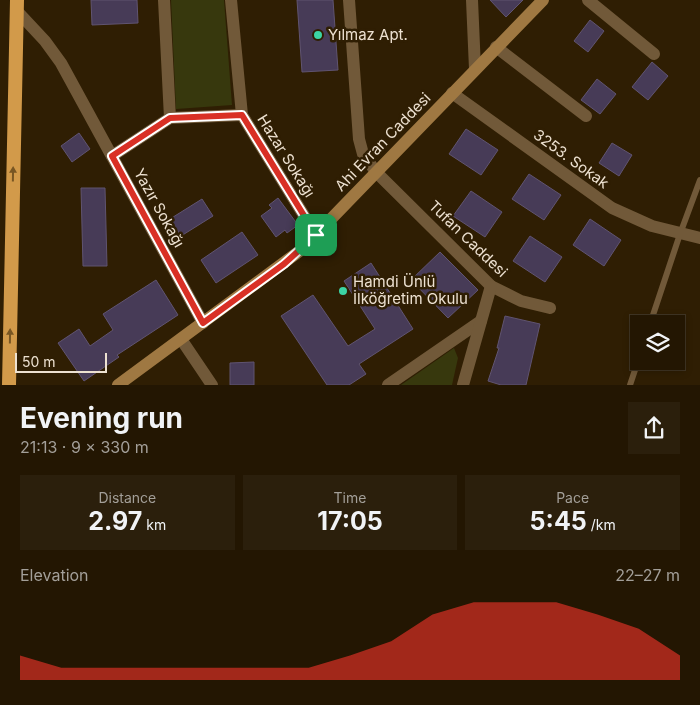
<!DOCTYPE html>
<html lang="en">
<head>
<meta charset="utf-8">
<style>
  :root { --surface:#231602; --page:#2b1f0c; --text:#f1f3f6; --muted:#a39f99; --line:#403524; --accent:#d93025 }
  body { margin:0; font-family:Inter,sans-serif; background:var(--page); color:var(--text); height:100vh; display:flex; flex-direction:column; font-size:19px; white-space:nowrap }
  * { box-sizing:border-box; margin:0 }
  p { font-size:16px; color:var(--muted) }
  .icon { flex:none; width:28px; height:28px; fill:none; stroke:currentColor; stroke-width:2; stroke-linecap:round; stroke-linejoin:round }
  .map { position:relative; height:385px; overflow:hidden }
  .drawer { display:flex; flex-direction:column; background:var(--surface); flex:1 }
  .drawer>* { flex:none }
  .controls { position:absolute; left:630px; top:315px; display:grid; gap:10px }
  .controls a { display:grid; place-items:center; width:55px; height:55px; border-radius:0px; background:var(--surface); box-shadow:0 2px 8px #0003,0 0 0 1px var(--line); font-size:25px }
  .scale { position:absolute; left:15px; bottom:12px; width:92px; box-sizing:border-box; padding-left:5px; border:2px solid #ede1d1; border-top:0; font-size:14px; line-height:18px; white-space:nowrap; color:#ede1d1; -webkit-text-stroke:4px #2f1e03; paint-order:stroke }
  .pin { position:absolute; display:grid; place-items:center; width:42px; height:42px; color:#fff; margin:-21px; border-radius:10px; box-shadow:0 2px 8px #0006 }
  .round { display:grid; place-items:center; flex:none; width:52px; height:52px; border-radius:0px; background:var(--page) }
  .overview { display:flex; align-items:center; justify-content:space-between; height:85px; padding:0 20px }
  h1 { font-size:28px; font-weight:700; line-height:38px }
  .stats { display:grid; grid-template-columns:repeat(3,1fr); gap:8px; height:85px; padding:5px 20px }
  .stats div { display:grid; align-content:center; border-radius:0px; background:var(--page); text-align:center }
  .stats b { font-size:25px; font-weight:700 }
  .stats small { font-size:14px; font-weight:400 }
  .stats p { font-size:14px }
  .chart { height:140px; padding:10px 20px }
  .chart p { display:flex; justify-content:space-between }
  .chart svg { width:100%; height:90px; margin-top:5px; fill:var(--accent); opacity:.7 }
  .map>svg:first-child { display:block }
  .green { fill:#37380d }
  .building { fill:#473b57; stroke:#605471 }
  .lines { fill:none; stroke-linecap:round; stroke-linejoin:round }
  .service { stroke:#715939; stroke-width:6 }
  .minor { stroke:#715939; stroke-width:12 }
  .tertiary { stroke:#715939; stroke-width:12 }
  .secondary { stroke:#9f7842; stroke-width:12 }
  .trunk { stroke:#d29a4a; stroke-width:14 }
  .oneway { fill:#785623 }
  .route-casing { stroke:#fff; stroke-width:10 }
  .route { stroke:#d93025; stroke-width:6 }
  .poi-dot { fill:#3cd4a4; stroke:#2f1e03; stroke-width:2 }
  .labels { text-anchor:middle; stroke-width:5; stroke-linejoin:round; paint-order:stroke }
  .poi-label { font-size:15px; fill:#ede1d1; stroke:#2f1e03; text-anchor:start }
  .street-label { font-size:15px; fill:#ede1d1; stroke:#2f1e03 }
</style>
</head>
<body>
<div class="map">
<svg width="700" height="385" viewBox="0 0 700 385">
  <rect width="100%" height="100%" fill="#2f1e03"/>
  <g class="green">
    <path d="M171,0H224L232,105L176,109Z"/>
    <path d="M454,348L458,358L452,385H401Z"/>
  </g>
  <g class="building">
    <path d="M91,0H137L138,23L92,25Z"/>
    <path d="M297,0H333L338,70L302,72Z"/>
    <path d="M490,0H523L506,17Z"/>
    <path d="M590,20L604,31L588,52L574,41Z"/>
    <path d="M652,62L668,76L648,100L632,87Z"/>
    <path d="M597,79L616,94L600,114L581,100Z"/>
    <path d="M466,129L498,150L481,175L449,154Z"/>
    <path d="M79,133L90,149L72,162L61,146Z"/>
    <path d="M612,143L632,155L619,176L599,163Z"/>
    <path d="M529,174L561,195L544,220L512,199Z"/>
    <path d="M81,188H105L107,266H83Z"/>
    <path d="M471,191L502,212L485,237L453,216Z"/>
    <path d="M278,198L298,225L287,233L285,230L276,237L261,216L272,208L269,205Z"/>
    <path d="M202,199L213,216L181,236L170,219Z"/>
    <path d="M590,219L621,240L604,266L573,245Z"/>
    <path d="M242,232L258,255L216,283L201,260Z"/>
    <path d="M530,236L562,257L545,282L513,261Z"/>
    <path d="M440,252L478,290L448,318L411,280Z"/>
    <path d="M371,263L413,329L359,364L366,374L349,385H327L281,316L313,295L348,346L375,329L344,281Z"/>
    <path d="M156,280L178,315L117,355L119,357L84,381L58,343L79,329L90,346L113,330L103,314Z"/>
    <path d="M505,316L540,324L526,385H501L488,381L499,348H497Z"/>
    <path d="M254,362V385H230V363Z"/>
  </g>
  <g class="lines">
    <g class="service">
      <path d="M650,324L680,234L700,180"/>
      <path d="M630,385L639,358"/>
    </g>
    <g class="minor">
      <path d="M164,0L170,118"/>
      <path d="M231,0L242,115L316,235"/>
      <path d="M472,0L475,69"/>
      <path d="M588,0L654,54"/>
      <path d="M17,11L45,41L61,63L203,323"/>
      <path d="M496,47L586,116"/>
      <path d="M452,93L612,208L652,226L700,238"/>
      <path d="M112,156L170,118L242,115"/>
      <path d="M376,172L491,286L521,301L550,308"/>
      <path d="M181,339L212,385"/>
      <path d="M388,385L481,321"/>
      <path d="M463,385L491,286"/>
    </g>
    <path class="tertiary" d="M349,0L359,139L363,154L376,172"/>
    <path class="secondary" d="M118,385L301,250L543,0"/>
    <path class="trunk" d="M9,385L17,0"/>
  </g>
  <defs><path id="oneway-solid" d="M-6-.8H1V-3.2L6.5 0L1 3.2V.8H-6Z" transform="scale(1.25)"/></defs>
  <g class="oneway">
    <use href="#oneway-solid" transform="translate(13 174) rotate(-89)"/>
    <use href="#oneway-solid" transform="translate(10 336) rotate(-89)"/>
  </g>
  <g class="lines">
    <defs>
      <path id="route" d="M242,115L316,235L284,264L203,323L112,156L170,118Z"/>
    </defs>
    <use href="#route" class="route-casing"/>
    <use href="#route" class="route"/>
  </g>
  <g class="poi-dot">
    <circle cx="318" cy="35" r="5"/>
    <circle cx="343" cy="291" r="5"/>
  </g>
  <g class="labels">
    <g class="poi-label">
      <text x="328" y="40">Yılmaz Apt.</text>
      <text x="353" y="287">Hamdi Ünlü<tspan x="353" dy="17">İlköğretim Okulu</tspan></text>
    </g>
    <g class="street-label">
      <text transform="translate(383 142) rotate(-46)" y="5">Ahi Evran Caddesi</text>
      <text transform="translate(286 156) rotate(58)" y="5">Hazar Sokağı</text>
      <text transform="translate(571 159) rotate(36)" y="5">3253. Sokak</text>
      <text transform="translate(159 208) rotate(61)" y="5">Yazır Sokağı</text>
      <text transform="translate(468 239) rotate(44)" y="5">Tufan Caddesi</text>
    </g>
  </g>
</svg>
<div class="controls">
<a><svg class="icon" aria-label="layers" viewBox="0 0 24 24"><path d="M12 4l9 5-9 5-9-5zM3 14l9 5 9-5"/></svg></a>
</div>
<div class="scale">50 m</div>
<div class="pin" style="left:316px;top:235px;background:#1e9e55"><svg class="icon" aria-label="arrive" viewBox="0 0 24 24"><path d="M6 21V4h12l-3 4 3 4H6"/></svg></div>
</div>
<section class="drawer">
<div class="overview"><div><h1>Evening run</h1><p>21:13 · 9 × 330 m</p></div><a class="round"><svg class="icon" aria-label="share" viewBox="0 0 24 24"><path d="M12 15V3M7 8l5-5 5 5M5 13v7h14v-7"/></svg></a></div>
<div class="stats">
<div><p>Distance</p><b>2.97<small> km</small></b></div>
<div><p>Time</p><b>17:05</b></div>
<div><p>Pace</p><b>5:45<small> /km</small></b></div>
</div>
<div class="chart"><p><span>Elevation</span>22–27 m</p>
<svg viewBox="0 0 160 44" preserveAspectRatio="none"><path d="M0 44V32L10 38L20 38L30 38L40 38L50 38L60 38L70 38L80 32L90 25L100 12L110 6L120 6L130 6L140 12L150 19L160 32V44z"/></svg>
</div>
</section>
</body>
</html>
